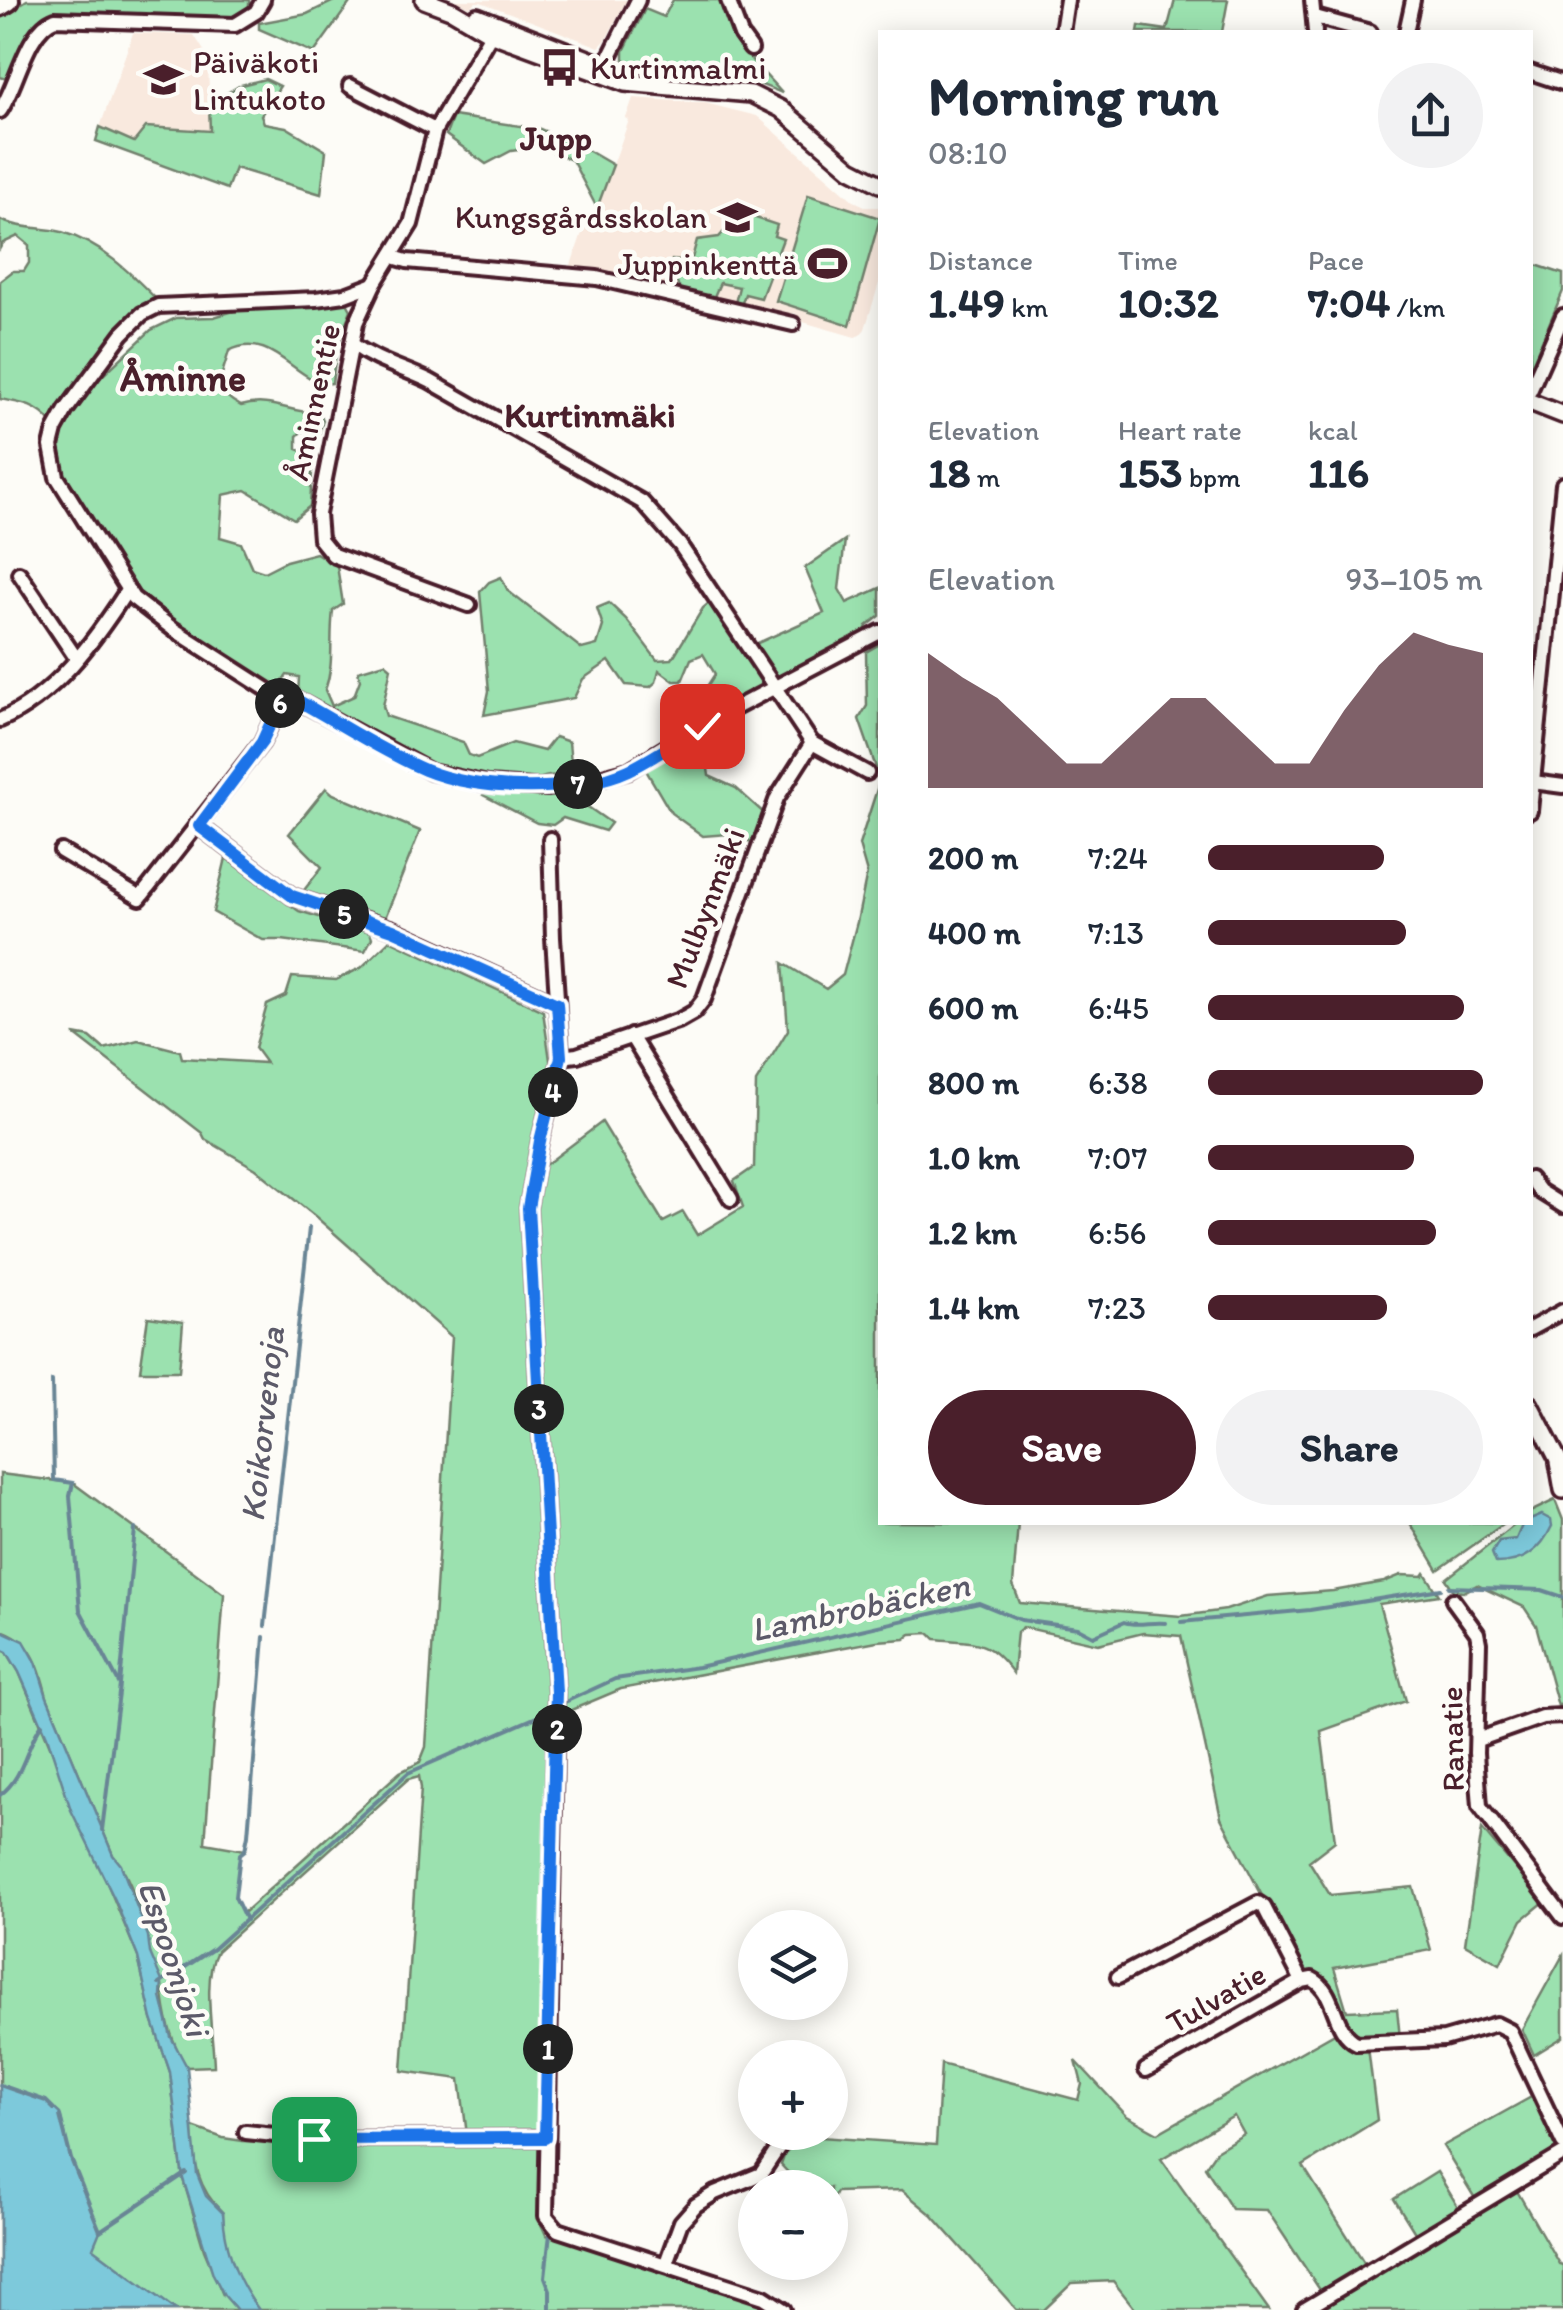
<!DOCTYPE html>
<html lang="en">
<head>
<meta charset="utf-8">
<style>
  :root { --surface:#fff; --page:#f2f2f3; --text:#1f2937; --muted:#747a83; --accent:#4a1f2b }
  body { margin:0; font-family:Itim,sans-serif; background:var(--page); color:var(--text); height:100vh; display:flex; flex-direction:column; font-size:38px; white-space:nowrap }
  * { box-sizing:border-box; margin:0 }
  p { font-size:32px; color:var(--muted) }
  .icon { flex:none; width:55px; height:55px; fill:none; stroke:currentColor; stroke-width:2; stroke-linecap:round; stroke-linejoin:round }
  .map { position:relative; flex:1; overflow:hidden }
  .sheet { position:absolute; left:878px; top:30px; width:655px; height:1495px; display:flex; flex-direction:column; background:var(--surface); border-radius:0px; box-shadow:0 5px 25px #0003 }
  .sheet>* { flex:none }
  .buttons { position:absolute; left:738px; top:1910px; display:grid; gap:20px }
  .buttons a { display:grid; place-items:center; width:110px; height:110px; border-radius:50%; background:var(--surface); box-shadow:0 5px 25px #0003; font-size:50px }
  .pin { position:absolute; display:grid; place-items:center; width:85px; height:85px; color:#fff; margin:-42px; border-radius:20px; box-shadow:0 5px 15px #0006 }
  .km { position:absolute; width:50px; height:50px; margin:-25px; border-radius:50%; background:#222; color:#fff; font-size:28px; line-height:50px; text-align:center }
  .round { display:grid; place-items:center; flex:none; width:105px; height:105px; border-radius:52px; background:var(--page) }
  .summary { display:flex; align-items:center; justify-content:space-between; height:170px; padding:0 50px }
  h1 { font-size:55px; font-weight:700; line-height:75px }
  .figures { display:grid; grid-template-columns:repeat(3,1fr); gap:15px; height:170px; padding:10px 50px }
  .figures div { display:grid; align-content:center }
  .figures b { font-size:42px; font-weight:700 }
  .figures small { font-size:28px; font-weight:400 }
  .figures p { font-size:28px }
  .chart { height:280px; padding:20px 50px }
  .chart p { display:flex; justify-content:space-between }
  .chart svg { width:100%; height:180px; margin-top:10px; fill:var(--accent); opacity:.7 }
  .button { display:flex; gap:20px; margin-top:auto; padding:20px 50px }
  .button a { flex:1; height:115px; border-radius:60px; background:var(--accent); color:#fff; font-size:40px; font-weight:700; line-height:115px; text-align:center }
  .button a+a { background:var(--page); color:var(--text) }
  ul { padding:0 50px; list-style:none; font-size:32px }
  li { display:grid; grid-template-columns:160px 120px 1fr; align-items:center; height:75px }
  li i { height:25px; border-radius:12px; background:var(--accent) }
  .map>svg:first-child { display:block }
  .built { fill:#f9e9de }
  .green { fill:#9be1af; stroke:#72806d; stroke-width:2.5 }
  .water { fill:#7dc9db; stroke:#698595; stroke-width:2.5 }
  .lines { fill:none; stroke-linecap:round; stroke-linejoin:round }
  .stream { stroke:#698595; stroke-width:4 }
  .minor-casing { stroke:#4a1f2b; stroke-width:20 }
  .tertiary-casing { stroke:#4a1f2b; stroke-width:22 }
  .primary-casing { stroke:#4a1f2b; stroke-width:28 }
  .minor { stroke:#fdfcf7; stroke-width:12 }
  .tertiary { stroke:#fdfcf7; stroke-width:15 }
  .primary { stroke:#fdfcf7; stroke-width:20 }
  .route-casing { stroke:#fff; stroke-width:20 }
  .route { stroke:#1a73e8; stroke-width:12 }
  .labels { text-anchor:middle; stroke-width:9; stroke-linejoin:round; paint-order:stroke }
  .poi-label { font-size:32px; fill:#4a1f2b; stroke:#fdfcf7; text-anchor:start }
  .street-label { font-size:32px; fill:#4a1f2b; stroke:#fdfcf7 }
  .neighbourhood-label { font-size:35px; font-weight:bold; fill:#4a1f2b; stroke:#fdfcf7 }
  .water-label { font-size:35px; font-style:italic; fill:#5c5a69; stroke:#fdfcf7 }
  .quarter-label { font-size:38px; font-weight:bold; fill:#4a1f2b; stroke:#fdfcf7 }
</style>
</head>
<body>
<div class="map">
<svg width="1563" height="2310" viewBox="0 0 1563 2310">
  <rect width="100%" height="100%" fill="#fdfcf7"/>
  <filter id="ink" filterUnits="userSpaceOnUse"><feTurbulence type="fractalNoise" baseFrequency=".01" numOctaves="2"/><feDisplacementMap in="SourceGraphic" scale="20" xChannelSelector="R" yChannelSelector="G"/><feConvolveMatrix kernelMatrix="1 2 1 2 8 2 1 2 1" color-interpolation-filters="sRGB"/></filter>
  <g filter="url(#ink)">
    <g class="built">
      <path d="M454,0H627L605,41L599,47L481,2H476L470,7Z"/>
      <path d="M133,33L194,35L208,57L210,131L146,127L135,142L100,127Z"/>
      <path d="M633,98L705,103L757,116L854,201L867,207H880V280L865,329L860,335L855,337L803,322L795,313L771,318L655,285L570,268L584,227L591,225L607,182L629,120L626,118Z"/>
    </g>
    <g class="green">
      <path d="M27,0H249V10L233,20L48,16L33,28L11,80L0,77V17Z"/>
      <path d="M336,0H352L314,53L259,29V23L307,14Z"/>
      <path d="M673,0H721L739,46L782,93C765,86 746,78 728,76C693,71 656,78 624,59V51L645,9L664,17Z"/>
      <path d="M1175,0H1228L1222,32H1138L1139,26L1167,30Z"/>
      <path d="M265,79L280,86L261,115L264,123L286,127L326,151L321,194L235,168L227,189L96,141L100,127L134,142L146,127L210,131L209,103L241,85Z"/>
      <path d="M453,116L540,129L584,148L613,165L597,208L572,160L540,147L511,151L486,164L446,135Z"/>
      <path d="M808,195L880,218L850,325L776,301Z"/>
      <path d="M741,213L777,225L774,236L783,239L761,298L745,294L740,309L734,307L739,287L720,283L712,301L682,292L670,271L672,260L691,262L697,240L719,237Z"/>
      <path d="M0,220C20,229 41,227 62,232C100,243 130,272 157,300C112,324 82,382 52,423C37,405 22,403 0,399V281L13,271H24L29,263V245L18,236L3,243L0,248Z"/>
      <path d="M1530,263L1563,274V291L1530,369Z"/>
      <path d="M346,301L351,310L337,346L332,383C299,388 273,328 229,351C221,380 211,390 241,406C272,397 290,414 320,413L323,420L318,437L302,431L297,436V449L313,455L310,506L294,519L246,490L223,495L220,537L241,543L252,568L264,572L286,561L316,553L337,566L343,604L333,611C329,640 335,663 325,690L332,706L354,696L360,680L358,671L385,663L391,668L383,706L386,716L463,742L469,755L477,758L513,743L544,751L555,737L569,742L571,763L578,772C563,778 547,772 533,782L437,770L298,695L299,677L287,675L276,691L141,603L63,474L57,446L61,432L71,414L102,376L151,330L176,318L214,317L247,307L317,305Z"/>
      <path d="M845,540L839,589L847,603L880,588V616L867,626L863,635L777,679L751,646L824,613L805,568Z"/>
      <path d="M501,577L508,591L582,649L597,645L603,626L597,608L609,603L626,619L657,660L672,659L703,608L710,602L764,683L753,692L715,708L704,691L715,674L703,654L691,659L682,681H674L659,670L656,682L650,687L626,685L609,661L583,679L574,698L484,715L489,691L480,592L489,582Z"/>
      <path d="M880,644V779L859,719L867,706L866,652Z"/>
      <path d="M689,740L707,761L709,776L736,788L766,815L757,844L728,834L703,836L671,813L644,767Z"/>
      <path d="M880,780V1522L1018,1523L1013,1585L1020,1603L1181,1616L1226,1610L1268,1596L1333,1591L1384,1582L1401,1575L1423,1576L1425,1573L1439,1595L1379,1604L1406,1701L1321,1731L1335,1841L1309,1861L1330,1895L1413,1887L1431,1950L1334,1968L1347,2011L1397,2009L1400,2038L1353,2037L1318,1975L1303,1973L1221,1818L1181,1636L1143,1633L1098,1644L1023,1627L1017,1632L1013,1673C986,1637 975,1643 935,1639L929,1633L911,1634L905,1639L877,1641L621,1689L571,1710L562,1723H551L539,2110L540,2222L546,2235L672,2270L762,2301L774,2310H0V1649L7,1652L19,1672L138,1957L152,2019L170,2072L183,2179L204,2250L223,2295V2213C197,2188 193,2162 193,2127L223,2138L243,2141L468,2143L460,2079L402,2071L421,1788L419,1776L408,1779L217,1951C202,1979 213,2033 214,2066L187,2067C170,2041 165,2015 162,1985C161,1976 153,1966 151,1957C143,1923 135,1882 113,1855L47,1697C40,1668 32,1638 0,1630V1474L73,1483L224,1594L205,1843L245,1850L240,1854L235,1897L243,1913L400,1772L420,1762L426,1747L452,1337L316,1217L256,1169L205,1139L202,1133L74,1034L90,1037L104,1049L138,1040L180,1051L182,1058L266,1063L255,1048L267,1005L286,996L292,977L336,980L361,968L390,940L543,1011L551,1067L528,1165L539,1168L548,1163L602,1122L663,1222L683,1212L697,1235L743,1207L734,1181L754,1167L756,1082L788,1030L783,963L826,989L843,975L857,922L867,873L859,845Z"/>
      <path d="M326,788L333,794L420,831L385,918L301,894L322,867L289,834Z"/>
      <path d="M486,789L549,793L573,808L588,807L611,823L605,831L563,818L553,825L537,823L483,795Z"/>
      <path d="M226,858L299,911L370,932L372,938L365,951L282,940H263L213,912Z"/>
      <path d="M148,1317L183,1322L179,1371H140Z"/>
      <path d="M1555,1500L1563,1520V1703L1558,1706L1536,1625L1524,1607L1477,1585L1464,1592L1454,1591L1446,1579L1517,1523L1530,1522V1512Z"/>
      <path d="M1410,1523V1522L1505,1523L1438,1570Z"/>
      <path d="M1482,1829L1544,1902L1522,1920L1500,1964L1465,1944Z"/>
      <path d="M1563,1955V2037L1534,2055L1522,2029Z"/>
      <path d="M1340,2030L1368,2047L1377,2120L1303,2166L1367,2267L1322,2293L1267,2210L1232,2209L1205,2167L1216,2151L1244,2134L1234,2116L1161,2159L1269,2310H1136L1113,2281L1072,2283L1044,2310H1017L932,2215L902,2190L836,2192L830,2205V2188L797,2187V2182L781,2165L791,2135L936,2145L941,2064L1078,2100L1082,2084L1076,2061L1127,2116L1158,2133Z"/>
      <path d="M1535,2095L1558,2150L1476,2200L1443,2146Z"/>
      <path d="M1437,2172L1460,2210L1417,2236L1394,2199Z"/>
      <path d="M1517,2191L1559,2264L1563,2265V2310H1316Z"/>
    </g>
    <g class="water">
      <path d="M1542,1515L1551,1520L1552,1526C1541,1550 1524,1563 1496,1563L1492,1553L1499,1541L1516,1539L1523,1523Z"/>
      <path d="M0,1630L24,1641L36,1662L47,1697L113,1855L121,1865L148,1936L150,1953L162,1981L161,1997L171,2037L187,2067L197,2174L206,2196L223,2213C225,2249 237,2281 259,2310H237L224,2295L213,2274L183,2179L170,2072L152,2019L138,1957L115,1900L71,1810L47,1736L19,1672L7,1652L0,1649Z"/>
      <path d="M0,2085L46,2101L60,2114L71,2159L100,2231L93,2248L176,2310H0Z"/>
    </g>
    <g class="lines">
      <g class="stream">
        <path d="M52,1381L54,1480L73,1483L70,1496L80,1610L120,1685L102,1830"/>
        <path d="M1449,1587L1542,1590L1563,1597"/>
        <path d="M1181,1622L1310,1610L1441,1589"/>
        <path d="M265,1626L309,1228"/>
        <path d="M120,1684L135,1529"/>
        <path d="M565,1702L615,1679L698,1667L979,1603L1021,1620L1078,1628L1093,1636L1124,1622C1137,1627 1151,1621 1166,1623"/>
        <path d="M0,1795C25,1776 25,1747 42,1724"/>
        <path d="M246,1920L235,1897L240,1854L245,1850L248,1835L264,1637"/>
        <path d="M159,1984L213,1949L408,1773L548,1712"/>
        <path d="M0,2085L46,2101L54,2109"/>
        <path d="M60,2116L71,2159L100,2231L186,2173"/>
        <path d="M550,2310V2290L545,2277L550,2234"/>
      </g>
      <defs>
        <g id="minor">
          <path d="M728,0L741,35L751,49"/>
          <path d="M1312,0L1315,32"/>
          <path d="M1315,17L1370,32"/>
          <path d="M1062,32L1067,0"/>
          <path d="M1406,32L1413,0"/>
          <path d="M602,72L638,0"/>
          <path d="M1530,72L1563,83"/>
          <path d="M350,86L435,130"/>
          <path d="M0,111C18,84 26,30 55,19L235,25L256,12L263,0"/>
          <path d="M393,257L407,261L597,278L793,324"/>
          <path d="M374,284L345,295L316,299L158,306L142,314L122,334L66,410L55,430L51,446L57,477L133,598L173,629L282,699L297,700L431,772L487,784L547,788L581,783L629,770L701,726L880,632"/>
          <path d="M352,344C377,362 403,368 430,381L642,502L680,545L812,743"/>
          <path d="M1530,391L1563,316"/>
          <path d="M19,573L76,658"/>
          <path d="M469,605L333,555L320,539L318,514L356,323L374,284L411,224L435,130L495,27"/>
          <path d="M0,720C54,697 95,640 126,592"/>
          <path d="M812,743L867,773"/>
          <path d="M1533,782L1563,786"/>
          <path d="M1530,811L1563,484"/>
          <path d="M199,826L292,896L393,929L557,1004"/>
          <path d="M550,839L553,938L561,1057"/>
          <path d="M61,851L140,898L262,742L282,699"/>
          <path d="M631,1036L731,1199"/>
          <path d="M1530,1179L1539,1191L1563,1206"/>
          <path d="M1530,1329L1563,1311"/>
          <path d="M1453,1600L1477,1633L1479,1643L1476,1753L1480,1806L1563,1917"/>
          <path d="M1477,1740L1542,1717L1563,1716"/>
          <path d="M1118,1977L1258,1903L1264,1907L1302,1981"/>
          <path d="M1146,2070L1302,1981L1312,1979C1337,1991 1332,2032 1357,2043L1444,2039L1496,2024L1510,2031L1563,2143"/>
          <path d="M246,2132L313,2139L545,2138"/>
          <path d="M666,2263L681,2222L696,2205L715,2193L761,2174L789,2132"/>
          <path d="M784,2310L764,2297L558,2230L546,2216L556,1692L528,1208L540,1141L561,1057L577,1055L680,1020L694,1012L704,999L777,798L812,743"/>
          <path d="M1304,2310L1563,2154"/>
        </g>
        <g id="tertiary">
          <path d="M424,0L453,11L492,34L625,83L751,94L781,109L851,169L880,184"/>
          <path d="M477,16L632,76"/>
          <path d="M1530,402L1563,415"/>
          <path d="M1530,1405L1563,1469"/>
          <path d="M1558,1462L1563,1490"/>
        </g>
        <path id="primary" d="M0,5L8,0"/>
      </defs>
      <use href="#minor" class="minor-casing"/>
      <use href="#tertiary" class="tertiary-casing"/>
      <use href="#primary" class="primary-casing"/>
      <use href="#minor" class="minor"/>
      <use href="#tertiary" class="tertiary"/>
      <use href="#primary" class="primary"/>
    </g>
  </g>
  <g class="lines" filter="url(#ink)">
    <defs>
      <path id="route" d="M314,2139L545,2138L556,1692L528,1208L540,1141L561,1057L557,1004L393,930L292,896L199,826L262,742L282,698L297,700C339,723 381,751 425,770C477,792 577,794 629,770C654,758 678,741 702,726"/>
    </defs>
    <use href="#route" class="route-casing"/>
    <use href="#route" class="route"/>
  </g>
  <defs>
    <symbol id="bus-bare" viewBox="-9 -9 18 18"><path d="M-5-6H5V4H4V6H2V4H-2V6H-4V4H-5ZM-3.5-4V0h7V-4ZM-3.5 1.2v1.5H-2V1.2ZM2 1.2v1.5H3.5V1.2Z" fill="#4a1f2b" stroke="#fdfcf7" stroke-width="2.5" paint-order="stroke"/></symbol>
    <symbol id="school-bare" viewBox="-9 -9 18 18"><path d="M0-5L7-2L0 1L-7-2ZM-4 1L0 2.5L4 1V4Q0 6-4 4Z" fill="#4a1f2b" stroke="#fdfcf7" stroke-width="2.5" paint-order="stroke"/></symbol>
    <symbol id="stadium-bare" viewBox="-9 -9 18 18"><path d="M0-5a6.5 5 0 1 0 0 10a6.5 5 0 1 0 0-10ZM-3.5-1.8h7v3.6h-7Z" fill="#4a1f2b" stroke="#fdfcf7" stroke-width="2.5" paint-order="stroke"/></symbol>
  </defs>
  <g fill-rule="evenodd">
    <use href="#bus-bare" x="532" y="40" width="55" height="55"/>
    <use href="#school-bare" x="136" y="52" width="55" height="55"/>
    <use href="#school-bare" x="710" y="190" width="55" height="55"/>
    <use href="#stadium-bare" x="800" y="236" width="55" height="55"/>
  </g>
  <g class="labels">
    <g class="poi-label">
      <text x="193" y="73">Päiväkoti<tspan x="193" dy="37">Lintukoto</tspan></text>
      <text x="590" y="79">Kurtinmalmi</text>
      <text x="707" y="228" text-anchor="end">Kungsgårdsskolan</text>
      <text x="798" y="275" text-anchor="end">Juppinkenttä</text>
    </g>
    <g class="street-label">
      <text transform="translate(313 402) rotate(-78)" y="11">Åminnentie</text>
      <text transform="translate(705 908) rotate(-69)" y="11">Mulbynmäki</text>
      <text transform="translate(1452 1739) rotate(-91)" y="11">Ranatie</text>
      <text transform="translate(1216 1998) rotate(-30)" y="11">Tulvatie</text>
    </g>
    <g class="neighbourhood-label">
      <text x="556" y="150">Jupp</text>
      <text x="590" y="427">Kurtinmäki</text>
    </g>
    <g class="water-label">
      <text transform="translate(262 1424) rotate(-84)" y="12">Koikorvenoja</text>
      <text transform="translate(860 1607) rotate(-12)" y="12">Lambrobäcken</text>
      <text transform="translate(174 1958) rotate(72)" y="12">Espoonjoki</text>
    </g>
    <g class="quarter-label">
      <text x="183" y="391">Åminne</text>
    </g>
  </g>
</svg>
<div class="buttons">
<a><svg class="icon" aria-label="layers" viewBox="0 0 24 24"><path d="M12 4l9 5-9 5-9-5zM3 14l9 5 9-5"/></svg></a>
<a>+</a>
<a>−</a>
</div>
<div class="pin" style="left:314px;top:2139px;background:#1e9e55"><svg class="icon" aria-label="arrive" viewBox="0 0 24 24"><path d="M6 21V4h12l-3 4 3 4H6"/></svg></div>
<div class="pin" style="left:702px;top:726px;background:#d93025"><svg class="icon" aria-label="check" viewBox="0 0 24 24"><path d="M5 12l5 5 9-10"/></svg></div>
<b class="km" style="left:548px;top:2049px">1</b>
<b class="km" style="left:557px;top:1729px">2</b>
<b class="km" style="left:539px;top:1409px">3</b>
<b class="km" style="left:553px;top:1092px">4</b>
<b class="km" style="left:344px;top:914px">5</b>
<b class="km" style="left:280px;top:703px">6</b>
<b class="km" style="left:578px;top:784px">7</b>
<section class="sheet">
<div class="summary"><div><h1>Morning run</h1><p>08:10</p></div><a class="round"><svg class="icon" aria-label="share" viewBox="0 0 24 24"><path d="M12 15V3M7 8l5-5 5 5M5 13v7h14v-7"/></svg></a></div>
<div class="figures">
<div><p>Distance</p><b>1.49<small> km</small></b></div>
<div><p>Time</p><b>10:32</b></div>
<div><p>Pace</p><b>7:04<small> /km</small></b></div>
</div>
<div class="figures">
<div><p>Elevation</p><b>18<small> m</small></b></div>
<div><p>Heart rate</p><b>153<small> bpm</small></b></div>
<div><p>kcal</p><b>116</b></div>
</div>
<div class="chart"><p><span>Elevation</span>93–105 m</p>
<svg viewBox="0 0 160 44" preserveAspectRatio="none"><path d="M0 44V11L10 17L20 22L30 30L40 38L50 38L60 30L70 22L80 22L90 30L100 38L110 38L120 25L130 14L140 6L150 9L160 11V44z"/></svg>
</div>
<ul>
<li><b>200 m</b>7:24<i style="width:64%"></i></li>
<li><b>400 m</b>7:13<i style="width:72%"></i></li>
<li><b>600 m</b>6:45<i style="width:93%"></i></li>
<li><b>800 m</b>6:38<i style="width:100%"></i></li>
<li><b>1.0 km</b>7:07<i style="width:75%"></i></li>
<li><b>1.2 km</b>6:56<i style="width:83%"></i></li>
<li><b>1.4 km</b>7:23<i style="width:65%"></i></li>
</ul>
<div class="button"><a>Save</a><a>Share</a></div>
</section>
</div>
</body>
</html>
